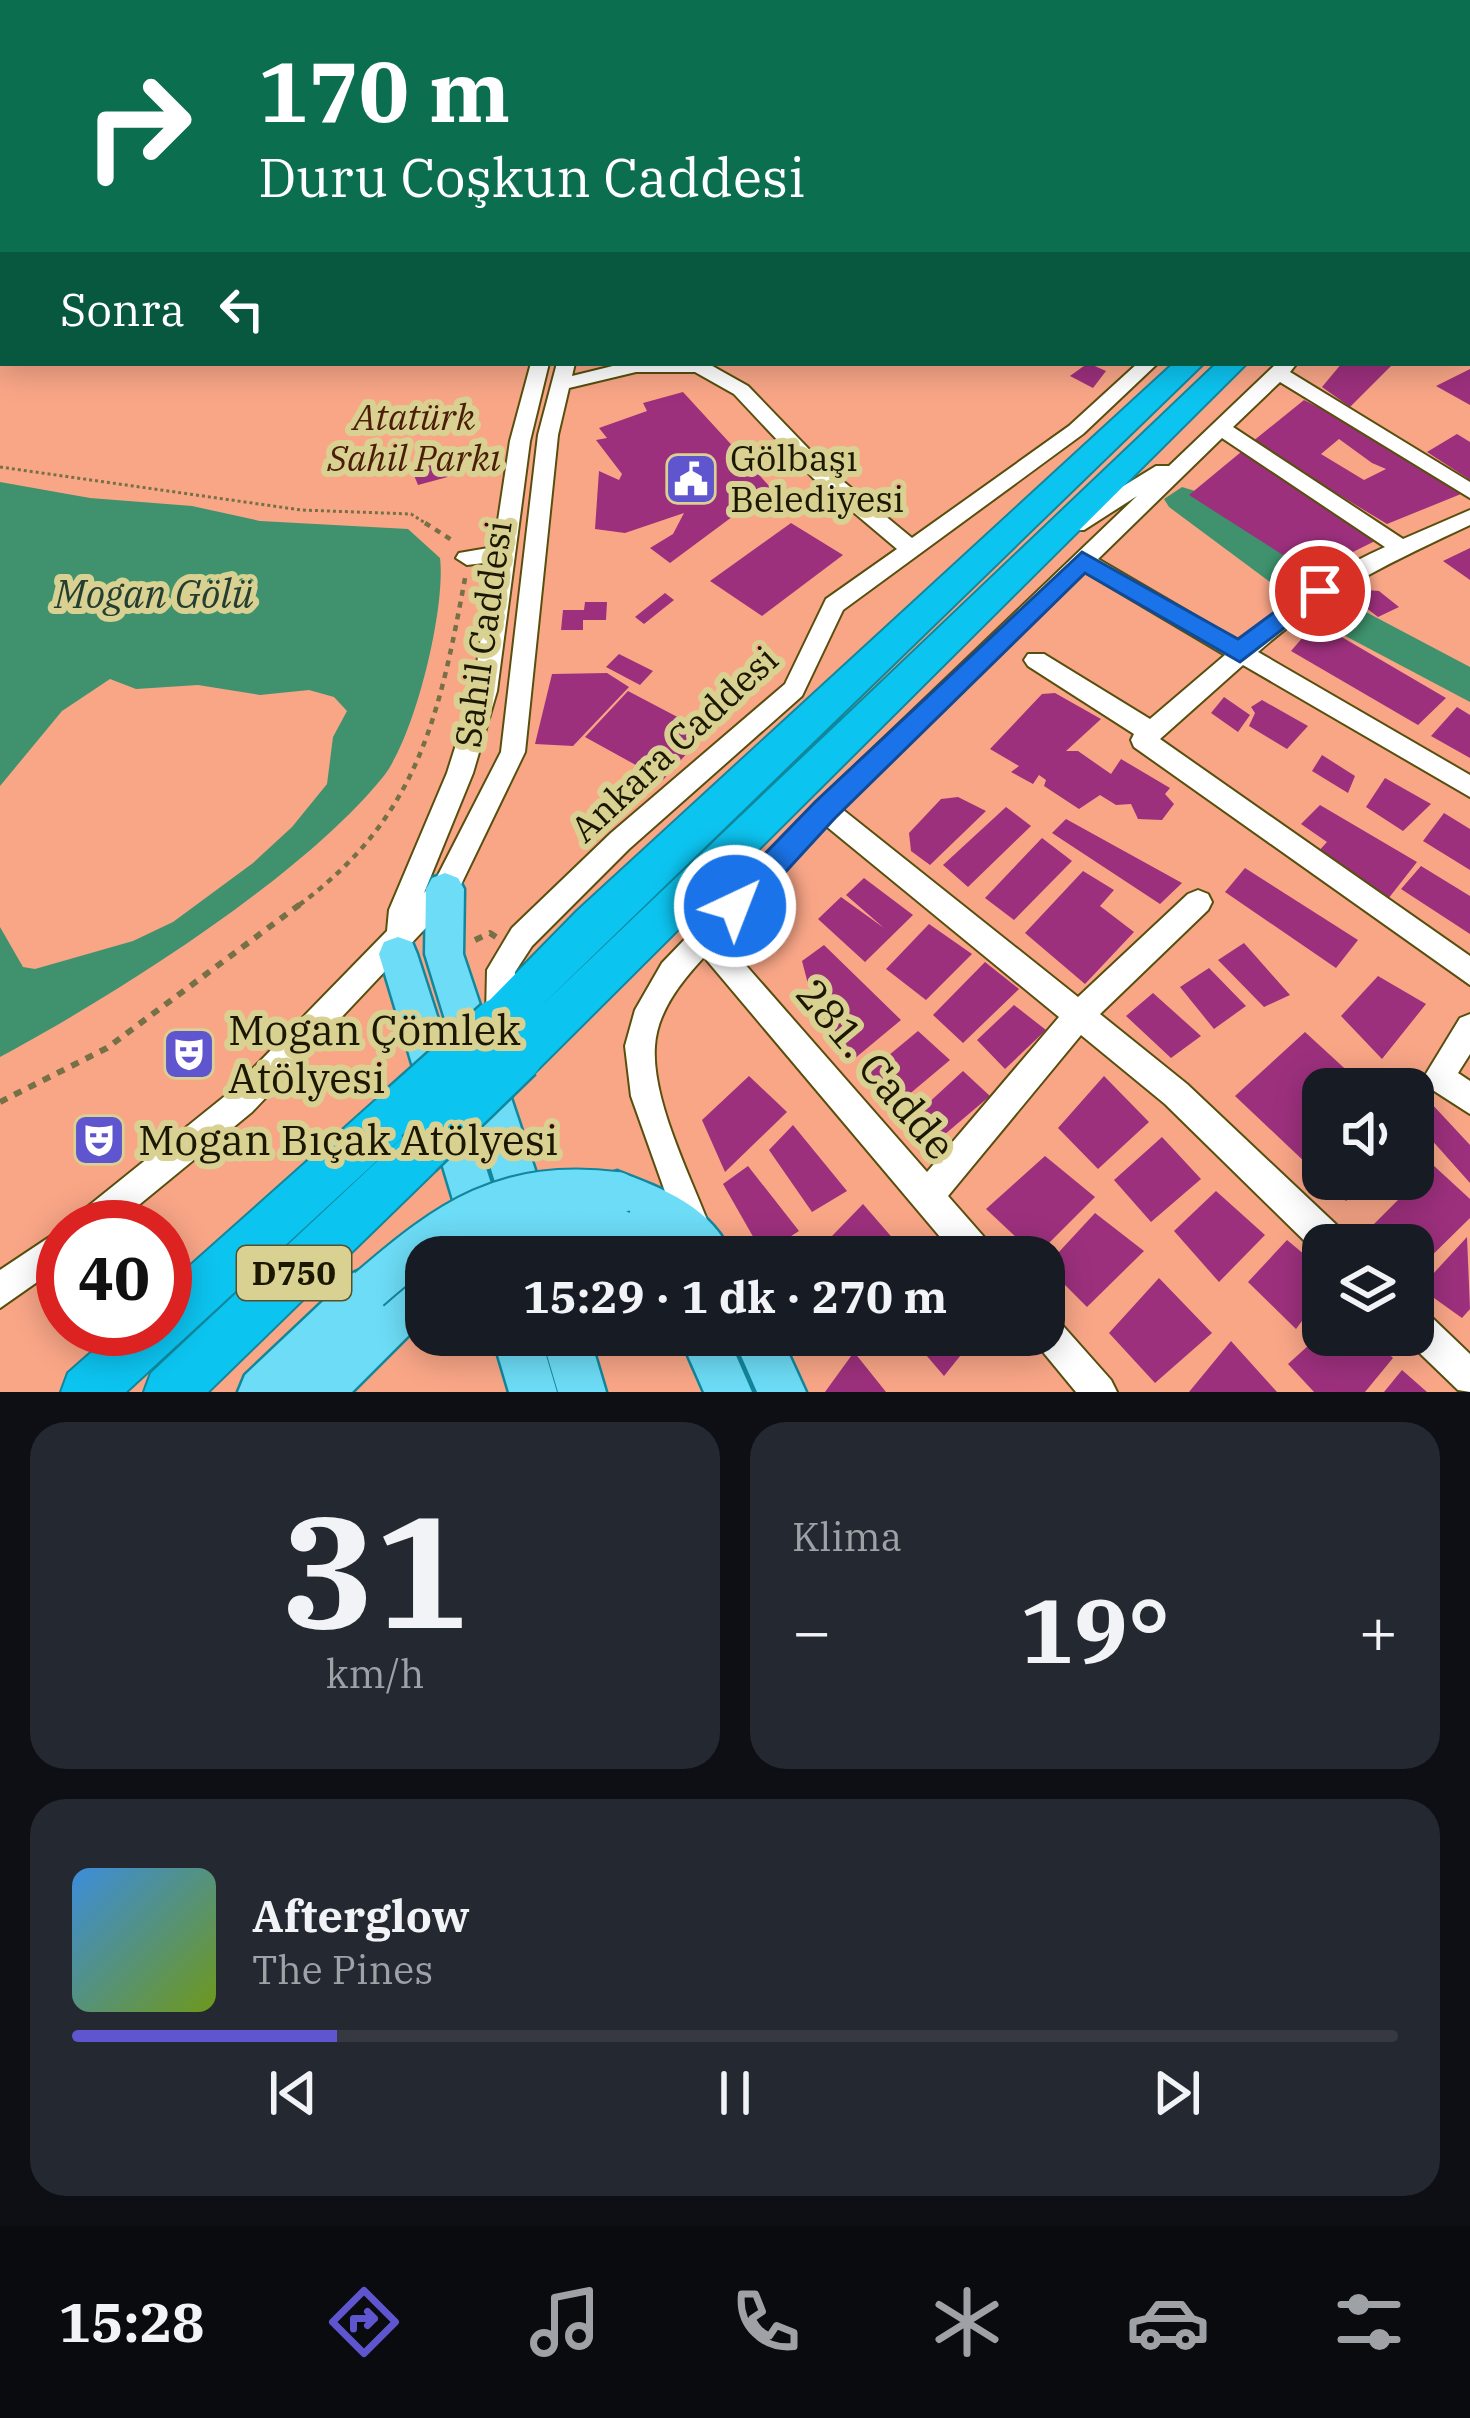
<!DOCTYPE html>
<html lang="tr">
<head>
<meta charset="utf-8">
<style>
	:root { --surface:#171b24; --page:#242831; --text:#f1f3f6; --muted:#9ea1a6; --line:#363941; --accent:#5f55ce }
	body { margin:0; font-family:"IBM Plex Serif",serif; background:var(--page); color:var(--text); height:100vh; display:flex; flex-direction:column; font-size:45px; white-space:nowrap }
	* { box-sizing:border-box; margin:0 }
	p { font-size:39px; color:var(--muted) }
	.icon { flex:none; width:66px; height:66px; fill:none; stroke:currentColor; stroke-width:2; stroke-linecap:round; stroke-linejoin:round }
	.map { position:relative; height:1392px; overflow:hidden }
	.sheet { display:flex; flex-direction:column; gap:30px; padding:30px; background:#0d0f14; flex:1 }
	.sheet>* { flex:none }
	.top-card { position:absolute; left:0px; top:0px; width:1470px; height:366px; box-shadow:0 6px 30px #0003; background:#0b6e4f; color:#fff; overflow:hidden }
	.buttons { position:absolute; left:1302px; top:1068px; display:grid; gap:24px }
	.buttons a { display:grid; place-items:center; width:132px; height:132px; border-radius:24px; background:var(--surface); box-shadow:0 6px 30px #0003; font-size:60px }
	.speed { position:absolute; left:36px; top:1200px; display:flex; gap:24px; font-size:60px; font-weight:700; text-align:center }
	.speed>* { display:grid; place-content:center; width:156px; height:156px; border-radius:50%; background:var(--surface); box-shadow:0 6px 30px #0003; line-height:1 }
	.speed .limit { border:18px solid #d22; background:#fff; color:#111 }
	.pin { position:absolute; display:grid; place-items:center; width:102px; height:102px; color:#fff; margin:-51px; border:6px solid #fff; border-radius:50%; box-shadow:0 3px 12px #0007 }
	.me { position:absolute; width:132px; margin:-66px; rotate:43deg; stroke-linejoin:round; filter:drop-shadow(0 0 9px #0008) }
	.turn { display:flex; align-items:center; gap:42px; height:252px; padding:0 60px; font-size:54px }
	.turn .icon { width:156px; height:156px; stroke-width:2.5 }
	.turn b { display:block; font-size:84px; line-height:102px }
	.then { display:flex; align-items:center; height:114px; padding:0 60px; background:#0003; gap:24px; font-size:45px }
	.big { font-size:90px; font-weight:700; line-height:1.1 }
	.sheet .tile { flex:1; display:flex; flex-direction:column; justify-content:center; gap:18px; min-width:0; padding:0 42px; border-radius:36px; background:var(--page) }
	.sheet .dial { align-items:center; gap:0 }
	.dial b { font-size:156px; line-height:1 }
	.song { display:flex; align-items:center; gap:36px }
	.cover { width:144px; height:144px; border-radius:18px; background:linear-gradient(135deg,hsl(210 70% 55%),hsl(80 70% 35%)) }
	.played { height:12px; border-radius:6px; background:linear-gradient(90deg,var(--accent) 20%,var(--line) 20%) }
	.keys { display:flex; justify-content:space-around; direction:ltr }
	.heat { display:flex; justify-content:space-between; align-items:center; font-size:66px; direction:ltr }
	.sheet .tiles { flex:1; display:grid; gap:30px; grid-template-columns:1fr 1fr }
	.tile:last-child { grid-column:span 2 }
	.trip { position:absolute; left:405px; top:1236px; width:660px; height:120px; border-radius:36px; background:var(--surface); box-shadow:0 6px 30px #0003; font-weight:700; line-height:120px; text-align:center }
	.tabs { display:flex; height:192px; justify-content:space-around; align-items:center; background:#090b0e; color:var(--muted) }
	.tabs .icon { width:84px; height:84px }
	.tabs .on { color:var(--accent) }
	.tabs b { font-size:54px; color:var(--text) }
	.map>svg:first-child { display:block }
	.green { fill:#f9a687; fill-rule:evenodd }
	.water { fill:#3f926d }
	.lines { fill:none; stroke-linecap:round; stroke-linejoin:round }
	.river { fill:#3f926d; fill-rule:evenodd }
	.building { fill:#9d307d; fill-rule:evenodd }
	.highway-tunnel { stroke:#b3ac75; stroke-width:22; stroke-dasharray:22 10; stroke-linecap:butt }
	.minor-casing { stroke:#574f0d; stroke-width:4 }
	.major-casing { stroke:#11879c; stroke-width:5 }
	.highway-casing { stroke:#11879c; stroke-width:4 }
	.path-far2 { stroke:#757046; stroke-width:3; stroke-dasharray:3 3; stroke-linecap:butt }
	.path-far1 { stroke:#757046; stroke-width:4.5; stroke-dasharray:6 6; stroke-linecap:butt }
	.path { stroke:#757046; stroke-width:6; stroke-dasharray:8 8; stroke-linecap:butt }
	.minor { fill:#fff; fill-rule:evenodd }
	.major { fill:#6ddcf6; fill-rule:evenodd }
	.highway { fill:#0cc4f0; fill-rule:evenodd }
	.major-bridge-casing { stroke:#11879c; stroke-width:46; stroke-linecap:butt }
	.highway-bridge-casing { stroke:#11879c; stroke-width:51; stroke-linecap:butt }
	.major-bridge { stroke:#6ddcf6; stroke-width:42 }
	.highway-bridge { stroke:#0cc4f0; stroke-width:46 }
	.route { fill:#1a73e8; stroke:#114b97; stroke-width:3 }
	.labels { text-anchor:middle; stroke-width:12; stroke-linejoin:round; paint-order:stroke }
	.shield { fill:#d9d192; stroke:#544f2c; stroke-width:3 }
	.shield-label { font-size:33px; font-weight:bold; fill:#1b1701 }
	.park-label { font-size:36px; font-style:italic; fill:#4c1d08; stroke:#d9d192 }
	.poi-label { font-size:36px; fill:#1b1701; stroke:#d9d192; text-anchor:start }
	.street-label { font-size:36px; fill:#1b1701; stroke:#d9d192 }
	.water-label { font-size:39px; font-style:italic; fill:#243e31; stroke:#d9d192 }
	.near-poi-label { font-size:42px; fill:#1b1701; stroke:#d9d192; text-anchor:start }
	.near-street-label { font-size:42px; fill:#1b1701; stroke:#d9d192 }
</style>
</head>
<body>
<div class="map">
<svg width="1470" height="1392" viewBox="0 0 1470 1392">
	<rect width="100%" height="100%" fill="#d9d192"/>
	<path class="green" d="M0,0h1470v1392h-1470zM3,3h1464v360h-1464zM1323,1089h90v90h-90zM63,1227h102v102h-102zM1323,1245h90v90h-90zM426,1257h618v78h-618z"/>
	<path class="water" d="M0,482l90,16 102,8 68,15 148,8 32,29c6,50 -25,179 -57,219 -82,101 -266,217 -383,280v-130l23,40 12,2 98,-28 40,-19 80,-59 39,-36 35,-43 6,-47 14,-26 -13,-14 -25,-7 -49,5 -62,-10 -62,4 -26,-10 -48,32 -62,75z"/>
	<g class="lines">
		<polygon class="river" points="1182,487 1195,491 1364,611 1470,667 1470,702 1336,631 1169,507 1164,499"/>
	</g>
	<g class="building">
		<polygon points="1088,363 1106,371 1093,388 1070,376"/>
		<polygon points="1342,363 1394,363 1350,407 1322,387"/>
		<polygon points="1470,369 1470,405 1436,386"/>
		<polygon points="683,392 771,488 670,563 650,548 673,534 684,513 625,533 595,529 599,471 619,480 622,474 596,440 607,438 599,428 647,411 643,403"/>
		<path d="M1304,400l26,13 131,81 -74,30 -135,-82zM1339,439l33,24 14,6 -22,11 -43,-26z"/>
		<polygon points="1457,434 1470,442 1470,480 1427,452"/>
		<polygon points="1241,452 1381,538 1311,573 1189,495"/>
		<polygon points="447,459 455,475 418,485 411,468"/>
		<polygon points="791,523 843,555 762,616 710,581"/>
		<polygon points="1470,548 1470,580 1443,561"/>
		<polygon points="1367,590 1379,591 1399,607 1378,617 1352,597"/>
		<polygon points="665,593 674,600 644,624 635,617"/>
		<polygon points="585,602 607,602 606,620 583,620 583,630 561,630 563,610 584,610"/>
		<polygon points="1316,622 1446,698 1418,725 1291,651"/>
		<polygon points="619,654 653,671 640,685 606,667"/>
		<polygon points="607,673 629,687 573,746 535,744 552,674"/>
		<polygon points="628,691 706,732 663,780 585,737"/>
		<polygon points="1055,693 1101,719 1066,751 1078,751 1111,774 1121,759 1170,788 1165,794 1174,804 1162,820 1138,819 1131,804 1116,805 1100,795 1079,809 1044,786 1046,780 1039,775 1033,784 1011,772 1019,766 990,749 1042,694"/>
		<polygon points="1224,697 1250,715 1238,732 1211,713"/>
		<polygon points="1262,700 1308,726 1287,749 1249,726 1255,713 1251,707"/>
		<polygon points="1457,707 1470,715 1470,758 1431,736"/>
		<polygon points="1322,755 1355,776 1348,793 1312,771"/>
		<polygon points="1385,778 1431,804 1403,831 1366,807"/>
		<polygon points="958,797 986,811 930,865 911,851 909,833 941,799"/>
		<polygon points="1320,805 1417,862 1388,899 1316,854 1327,842 1301,824"/>
		<polygon points="1006,807 1031,826 968,887 943,865"/>
		<polygon points="1444,813 1470,829 1470,870 1423,841"/>
		<polygon points="1066,819 1182,883 1160,904 1052,833"/>
		<polygon points="1042,838 1072,861 1014,920 985,898"/>
		<polygon points="1421,866 1470,896 1470,934 1401,889"/>
		<polygon points="1245,868 1358,940 1336,968 1225,892"/>
		<polygon points="1083,871 1114,890 1100,906 1134,932 1085,984 1025,933"/>
		<polygon points="864,878 913,915 865,962 818,919 841,897 884,928 846,895"/>
		<polygon points="929,924 972,954 926,1000 886,969"/>
		<polygon points="1244,943 1290,995 1264,1007 1218,960"/>
		<polygon points="824,945 901,1020 854,1059 829,1035 808,984 802,961"/>
		<polygon points="985,962 1019,989 963,1043 933,1015"/>
		<polygon points="1209,968 1246,1006 1214,1029 1180,987"/>
		<polygon points="1378,976 1426,1004 1382,1059 1341,1016"/>
		<polygon points="1153,993 1201,1036 1171,1058 1126,1016"/>
		<polygon points="1014,1005 1046,1030 1005,1069 977,1040"/>
		<polygon points="918,1031 950,1060 894,1107 865,1075"/>
		<polygon points="1305,1032 1367,1089 1323,1089 1323,1179 1369,1179 1346,1201 1235,1096"/>
		<polygon points="963,1071 990,1096 931,1146 911,1119"/>
		<polygon points="1403,1073 1470,1145 1470,1183 1413,1119 1413,1089 1386,1089 1381,1083"/>
		<polygon points="749,1076 787,1112 725,1172 702,1120"/>
		<polygon points="1104,1076 1149,1122 1098,1169 1058,1128"/>
		<polygon points="793,1125 847,1191 812,1212 769,1150"/>
		<polygon points="1162,1137 1201,1179 1151,1222 1114,1180"/>
		<polygon points="1045,1156 1095,1197 1036,1256 986,1209"/>
		<polygon points="1433,1165 1470,1199 1470,1218 1413,1274 1413,1245 1374,1245 1363,1235"/>
		<polygon points="748,1166 799,1231 763,1254 723,1184"/>
		<polygon points="1216,1191 1265,1235 1219,1282 1174,1231"/>
		<polygon points="863,1204 909,1257 847,1257 832,1236"/>
		<polygon points="1095,1213 1144,1251 1087,1307 1046,1266"/>
		<polygon points="1467,1237 1470,1309 1462,1318 1420,1288"/>
		<polygon points="1287,1240 1323,1270 1323,1293 1296,1329 1248,1282"/>
		<polygon points="1159,1278 1212,1333 1155,1383 1109,1333"/>
		<polygon points="805,1335 846,1335 814,1353"/>
		<polygon points="909,1335 977,1335 944,1376"/>
		<polygon points="1320,1335 1369,1335 1393,1358 1365,1392 1314,1392 1288,1364"/>
		<polygon points="1231,1341 1277,1392 1189,1392"/>
		<polygon points="854,1352 886,1392 825,1392"/>
		<polygon points="1402,1370 1427,1392 1384,1392"/>
	</g>
	<g class="lines">
		<polyline class="highway-tunnel" points="1467,8 1469,0"/>
		<g class="minor-casing">
			<g id="minor">
				<polygon points="635,0 671,0 674,3 638,3"/>
				<polygon points="1052,0 1070,0 1072,3 1054,3"/>
				<polygon points="1387,0 1418,0 1415,3"/>
				<polygon points="1467,140 1470,141 1470,151 1467,150"/>
				<polygon points="1467,202 1470,203 1470,214 1467,213"/>
				<polygon points="1467,336 1470,336 1470,349 1467,348"/>
				<polygon points="531,363 549,363 530,441 497,691 473,773 424,893 435,881 501,752 538,435 557,363 575,363 572,376 625,363 707,363 748,386 827,468 912,538 1069,426 1138,363 1158,363 1083,434 843,610 802,696 629,849 532,946 515,972 516,1016 511,1025 501,1029 491,1025 486,1016 487,970 512,928 611,833 785,684 826,599 897,549 813,478 734,394 695,372 636,372 569,388 558,435 525,752 455,897 252,1112 112,1227 71,1227 76,1216 230,1092 387,931 389,910 447,773 473,691 492,562 467,565 456,558 459,553 494,547 510,441"/>
				<path d="M1277,363h20l-7,9 180,110v16l-190,-116 -47,45 170,112 67,-29v15c-79,37 -146,68 -212,127l212,123v22l-227,-132 -83,74 310,217v29l-336,-238 -3,-7 3,-6 -106,-68 -4,-6 4,-6h16l106,65 75,-64 -140,-83 -243,237 236,188 110,-103 10,-4 10,4 4,8 -4,8 -108,104 87,70 158,149 4,12h-26l-2,12 -156,-153 -84,-69 -133,161 43,49 4,12h-38l-253,-300c-22,24 -47,54 -49,89 -4,55 38,135 57,187l-4,12 -12,4 -12,-4 -53,-149 -6,-50 10,-36 27,-47 154,-160 321,-307 -53,34h-16l-3,-5 3,-5 88,-54h13zM1222,438l163,109c-54,24 -100,56 -145,95l-142,-83zM826,826l233,191 -132,155 -205,-234z"/>
				<polygon points="1470,1014 1470,1054 1458,1073 1470,1081 1470,1114 1428,1087 1424,1077 1460,1018"/>
				<polygon points="63,1228 63,1264 0,1308 0,1270"/>
				<polygon points="1413,1306 1425,1311 1470,1354 1470,1392 1458,1390 1401,1335 1413,1335"/>
				<polygon points="1044,1313 1056,1318 1111,1380 1117,1392 1076,1392 1029,1335 1044,1335"/>
			</g>
		</g>
		<g class="major-casing">
			<g id="major">
				<polygon points="445,873 458,878 464,889 463,954 564,1257 518,1257 425,954 426,889 432,878"/>
				<polygon points="398,937 412,942 417,954 507,1233 501,1249 485,1255 469,1249 463,1233 379,954 384,942"/>
				<path d="M617,1171c47,18 95,36 116,86h-112l-13,-8 -6,-16 13,-19 -14,-5 -6,-16 6,-16z"/>
				<polygon points="426,1262 426,1318 352,1392 238,1392 245,1375 353,1273 369,1266 385,1273 391,1287"/>
				<polygon points="492,1335 540,1335 557,1392 509,1392"/>
				<polygon points="541,1335 589,1335 606,1392 558,1392"/>
				<polygon points="679,1335 727,1335 752,1392 704,1392"/>
				<polygon points="732,1335 780,1335 806,1392 757,1392"/>
			</g>
		</g>
		<g class="highway-casing">
			<g id="highway">
				<polygon points="1174,363 1204,363 540,1007 1217,363 1247,363 535,1072 519,1078 503,1072 497,1057 507,1038 497,1042 482,1036 475,1022 482,1008 577,911"/>
				<polygon points="402,1085 418,1091 425,1107 418,1123 126,1392 61,1392 68,1373 118,1329 165,1329 165,1288 386,1091"/>
				<polygon points="419,1131 436,1138 443,1154 436,1170 208,1392 144,1392 151,1373 402,1138"/>
			</g>
		</g>
		<g class="path-far2">
			<polyline points="307,3 311,0"/>
			<polyline points="314,3 318,0"/>
			<polyline points="0,467 301,510 411,514 430,526"/>
		</g>
		<g class="path-far1">
			<polyline points="425,523 455,542"/>
			<path d="M299,905c121,-89 141,-192 167,-332"/>
		</g>
		<g class="path">
			<polyline points="475,940 490,933 496,937"/>
			<polyline points="0,1102 107,1048 303,902"/>
		</g>
		<use href="#minor" class="minor"/>
		<use href="#major" class="major"/>
		<use href="#highway" class="highway"/>
		<g class="major-bridge-casing">
			<g id="major-bridge">
				<path d="M464,1257c52,-32 101,-41 160,-24"/>
				<path d="M369,1289c81,-70 136,-109 248,-96"/>
			</g>
		</g>
		<g class="highway-bridge-casing">
			<g id="highway-bridge">
				<polyline points="402,1107 497,1022"/>
				<polyline points="419,1154 519,1057"/>
			</g>
		</g>
		<use href="#major-bridge" class="major-bridge"/>
		<use href="#highway-bridge" class="highway-bridge"/>
	</g>
	<polygon class="route" points="1082,552 1238,639 1311,585 1320,582 1332,591 1240,662 1085,573 835,818 746,915 724,915 719,906 724,896 815,802"/>
	<defs>
		<g id="civic-square" transform="scale(2.7)"><rect x="-9" y="-9" width="18" height="18" rx="4" fill="#5f55ce" stroke="#d9d192"/><path d="M-.6-6.5H3V-4.5H.6V-3L4-1V1h2V6H-6V1h2V-1L-.6-3ZM-1.2 2.5V6h2.4V2.5Z" fill="#fff"/></g>
		<g id="theatre-square" transform="scale(2.7)"><rect x="-9" y="-9" width="18" height="18" rx="4" fill="#5f55ce" stroke="#d9d192"/><path d="M-5-5.5Q0-4 5-5.5V0Q5 5 0 6Q-5 5-5 0ZM-3.3-2.5H-1v1.5H-3.3ZM1-2.5H3.3v1.5H1ZM-2.8 1Q0 5.5 2.8 1Z" fill="#fff"/></g>
	</defs>
	<g fill-rule="evenodd">
		<use href="#civic-square" x="691" y="479"/>
		<use href="#theatre-square" x="189" y="1054"/>
		<use href="#theatre-square" x="99" y="1140"/>
	</g>
	<g class="labels">
		<rect class="shield" x="237" y="1246" width="114" height="54" rx="9"/>
		<g class="shield-label">
			<text x="294" y="1285">D750</text>
		</g>
		<g class="park-label">
			<text x="414" y="430">Atatürk<tspan x="414" dy="41">Sahil Parkı</tspan></text>
		</g>
		<g class="poi-label">
			<text x="730" y="471">Gölbaşı<tspan x="730" dy="41">Belediyesi</tspan></text>
		</g>
		<g class="street-label">
			<text transform="translate(483 634) rotate(-82)" y="13">Sahil Caddesi</text>
			<text transform="translate(674 744) rotate(-43)" y="13">Ankara Caddesi</text>
		</g>
		<g class="water-label">
			<text x="154" y="608">Mogan Gölü</text>
		</g>
		<g class="near-poi-label">
			<text x="228" y="1045">Mogan Çömlek<tspan x="228" dy="48">Atölyesi</tspan></text>
			<text x="138" y="1155">Mogan Bıçak Atölyesi</text>
		</g>
		<g class="near-street-label">
			<text transform="translate(876 1069) rotate(50)" y="15">281. Cadde</text>
		</g>
	</g>
</svg>
<div class="buttons">
<a><svg class="icon" aria-label="sound" viewBox="0 0 24 24"><path d="M4 9h4l5-4v14l-5-4H4zM17 9q2 3 0 6"/></svg></a>
<a><svg class="icon" aria-label="layers" viewBox="0 0 24 24"><path d="M12 4l9 5-9 5-9-5zM3 14l9 5 9-5"/></svg></a>
</div>
<div class="speed"><div class="limit">40</div></div>
<div class="pin" style="left:1320px;top:591px;background:#d93025"><svg class="icon" aria-label="arrive" viewBox="0 0 24 24"><path d="M6 21V4h12l-3 4 3 4H6"/></svg></div>
<svg class="me" style="left:735px;top:906px" viewBox="-20 -20 40 40"><circle r="17" fill="#1a73e8" stroke="#fff" stroke-width="3"/><path d="M0-11L8 9 0 5-8 9z" fill="#fff"/></svg>
<div class="trip">15:29 · 1 dk · 270 m</div>
<div class="top-card">
<div class="turn"><svg class="icon" aria-label="right" viewBox="0 0 24 24"><path d="M7 20v-9h11M14 6l5 5-5 5"/></svg><div><b>170 m</b>Duru Coşkun Caddesi</div></div>
<div class="then">Sonra<svg class="icon" aria-label="left" viewBox="0 0 24 24"><path d="M17 20v-9H6M10 6l-5 5 5 5"/></svg></div>
</div>
</div>
<section class="sheet">
<div class="tiles">
<div class="tile dial"><b>31</b><p>km/h</p></div>
<div class="tile"><p>Klima</p>
<div class="heat"><a>−</a><b class="big">19°</b><a>+</a></div>
</div>
<div class="tile">
<div class="song"><i class="cover"></i><div><b>Afterglow</b><p>The Pines</p></div></div>
<div class="played"></div>
<div class="keys"><svg class="icon" aria-label="previous" viewBox="0 0 24 24"><path d="M18 5L8 12l10 7zM5 5v14"/></svg><svg class="icon" aria-label="pause" viewBox="0 0 24 24"><path d="M8 5v14M16 5v14"/></svg><svg class="icon" aria-label="next" viewBox="0 0 24 24"><path d="M6 5l10 7-10 7zM19 5v14"/></svg></div>
</div>
</div>
</section>
<nav class="tabs">
<b>15:28</b>
<svg class="icon on" aria-label="directions" viewBox="0 0 24 24"><path d="M12 3l9 9-9 9-9-9zM9 14v-3h6M13 9l2 2-2 2"/></svg>
<svg class="icon" aria-label="music" viewBox="0 0 24 24"><path d="M9 18V5l10-2v13"/><circle cx="6" cy="18" r="3"/><circle cx="16" cy="16" r="3"/></svg>
<svg class="icon" aria-label="phone" viewBox="0 0 24 24"><path d="M5 4h4l2 5-3 2q2 4 5 5l2-3 5 2v4C11 20 4 13 5 4z"/></svg>
<svg class="icon" aria-label="climate" viewBox="0 0 24 24"><path d="M12 3v18M4 7l16 10M4 17L20 7"/></svg>
<svg class="icon" aria-label="car" viewBox="0 0 24 24"><path d="M5 17H2v-5l4-1 3-4h7l3 4 3 1v5h-3M9 17h6M6 11h13"/><circle cx="7" cy="17" r="2"/><circle cx="17" cy="17" r="2"/></svg>
<svg class="icon" aria-label="filters" viewBox="0 0 24 24"><path d="M4 7h16M4 17h16"/><circle cx="9" cy="7" r="2"/><circle cx="15" cy="17" r="2"/></svg>
</nav>
</body>
</html>
